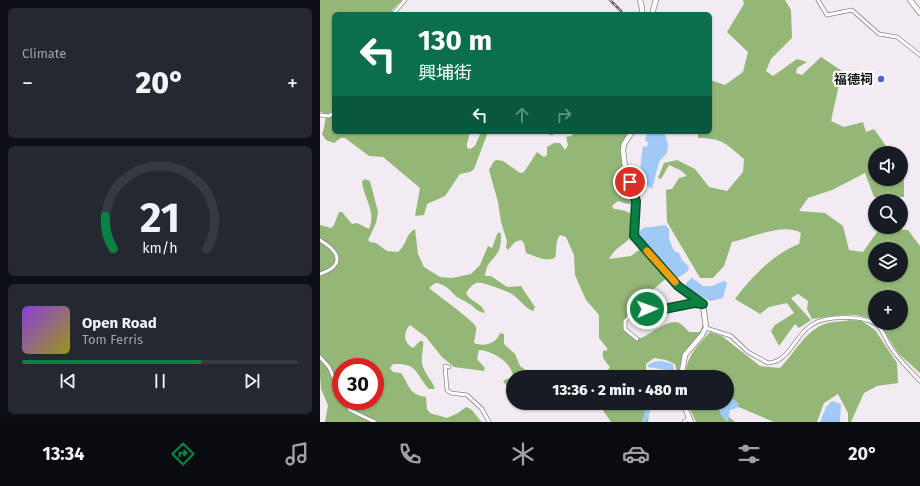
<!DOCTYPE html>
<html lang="en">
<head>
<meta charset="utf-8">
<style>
	:root { --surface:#171b24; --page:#242831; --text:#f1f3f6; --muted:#9ea1a6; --line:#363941; --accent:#0b8043 }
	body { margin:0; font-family:"Fira Sans","Noto Sans TC",sans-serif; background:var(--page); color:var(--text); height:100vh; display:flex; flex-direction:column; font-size:15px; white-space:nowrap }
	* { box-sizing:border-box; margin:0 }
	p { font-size:13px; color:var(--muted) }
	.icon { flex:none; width:22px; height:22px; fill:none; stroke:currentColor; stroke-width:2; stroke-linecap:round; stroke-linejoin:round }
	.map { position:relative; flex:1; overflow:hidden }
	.drawer { display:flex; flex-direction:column; gap:8px; padding:8px; background:#0d0f14; width:320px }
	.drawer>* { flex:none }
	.guide { position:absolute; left:12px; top:12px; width:380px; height:122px; border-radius:6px; box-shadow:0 1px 3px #0004; background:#0b6e4f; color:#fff; overflow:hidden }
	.tools { position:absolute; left:548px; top:146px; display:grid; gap:8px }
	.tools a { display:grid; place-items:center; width:40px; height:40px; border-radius:50%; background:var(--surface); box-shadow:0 1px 3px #0004; font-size:20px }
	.speed { position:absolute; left:12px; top:358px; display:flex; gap:8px; font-size:20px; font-weight:700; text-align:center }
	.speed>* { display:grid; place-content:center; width:52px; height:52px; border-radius:50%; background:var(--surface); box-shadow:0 1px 3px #0004; line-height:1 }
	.speed .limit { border:6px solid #d22; background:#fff; color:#111 }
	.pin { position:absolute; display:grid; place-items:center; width:34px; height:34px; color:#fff; margin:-17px; border:2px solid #fff; border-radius:50%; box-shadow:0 1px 4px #0007 }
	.me { position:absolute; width:44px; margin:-22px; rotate:88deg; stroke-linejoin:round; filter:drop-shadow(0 0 3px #0008) }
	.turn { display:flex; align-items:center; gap:14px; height:84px; padding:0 20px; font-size:18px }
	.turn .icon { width:52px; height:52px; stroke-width:2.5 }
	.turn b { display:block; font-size:28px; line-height:34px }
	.lanes { display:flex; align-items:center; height:38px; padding:0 20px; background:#0003; justify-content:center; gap:20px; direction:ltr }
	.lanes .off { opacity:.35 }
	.big { font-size:30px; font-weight:800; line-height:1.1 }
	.drawer .tile { flex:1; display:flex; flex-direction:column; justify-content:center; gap:6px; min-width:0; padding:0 14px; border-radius:6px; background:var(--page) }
	.drawer .dial { align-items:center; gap:0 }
	.dial svg { height:104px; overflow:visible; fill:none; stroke:var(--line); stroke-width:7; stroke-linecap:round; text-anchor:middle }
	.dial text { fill:var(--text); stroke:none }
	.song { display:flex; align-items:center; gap:12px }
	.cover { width:48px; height:48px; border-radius:6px; background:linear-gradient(135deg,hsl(270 70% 55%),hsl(60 70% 35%)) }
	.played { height:4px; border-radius:2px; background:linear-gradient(90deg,var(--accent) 65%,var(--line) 65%) }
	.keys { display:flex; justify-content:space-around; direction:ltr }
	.heat { display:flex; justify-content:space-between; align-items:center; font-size:22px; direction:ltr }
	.trip { position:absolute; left:186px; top:370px; width:228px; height:40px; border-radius:20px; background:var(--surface); box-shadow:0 1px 3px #0004; font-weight:800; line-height:40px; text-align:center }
	.tab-bar { display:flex; height:64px; justify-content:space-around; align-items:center; background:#090b0e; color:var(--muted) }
	.tab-bar .icon { width:28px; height:28px }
	.tab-bar .selected { color:var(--accent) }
	.tab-bar b { font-size:18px; color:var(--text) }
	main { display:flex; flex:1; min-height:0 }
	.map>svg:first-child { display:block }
	.forest { fill:#94b777; fill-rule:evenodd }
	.water { fill:#a0c9f6 }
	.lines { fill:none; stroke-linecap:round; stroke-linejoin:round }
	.river { stroke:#a0c9f6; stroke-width:5 }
	.street-casing { stroke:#8b858c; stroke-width:4.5 }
	.secondary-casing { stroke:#8b858c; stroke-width:6 }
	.street { stroke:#fff; stroke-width:3 }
	.secondary { stroke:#fff; stroke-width:4.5 }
	.rail-casing { stroke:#5d5a5d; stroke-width:2.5 }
	.rail { stroke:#fff; stroke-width:1; stroke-dasharray:3; stroke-linecap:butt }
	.route-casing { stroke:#07532c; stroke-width:10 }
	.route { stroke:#0b8043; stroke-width:7 }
	.slow { stroke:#f59e0b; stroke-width:7 }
	.poi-dot { fill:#515dd3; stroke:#fff; stroke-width:1.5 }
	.labels { text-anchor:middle; stroke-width:4; stroke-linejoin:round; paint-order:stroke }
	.poi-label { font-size:13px; font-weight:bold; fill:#131113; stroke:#fff; text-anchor:end }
</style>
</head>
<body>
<main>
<section class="drawer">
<div class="tile"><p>Climate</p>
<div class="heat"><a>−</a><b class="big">20°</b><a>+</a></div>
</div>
<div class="tile dial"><svg viewBox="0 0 100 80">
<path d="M14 69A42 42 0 1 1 86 69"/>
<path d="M14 69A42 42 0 0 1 8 44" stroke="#0b8043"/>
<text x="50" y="56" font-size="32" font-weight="700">21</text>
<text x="50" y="72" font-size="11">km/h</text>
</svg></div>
<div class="tile">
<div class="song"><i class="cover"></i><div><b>Open Road</b><p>Tom Ferris</p></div></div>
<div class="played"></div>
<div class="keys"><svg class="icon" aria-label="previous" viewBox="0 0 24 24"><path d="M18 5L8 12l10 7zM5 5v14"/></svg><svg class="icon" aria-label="pause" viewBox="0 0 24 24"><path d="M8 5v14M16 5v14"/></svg><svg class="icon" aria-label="next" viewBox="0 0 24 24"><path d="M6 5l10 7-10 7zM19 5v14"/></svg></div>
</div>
</section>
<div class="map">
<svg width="600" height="422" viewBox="0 0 600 422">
	<rect width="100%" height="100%" fill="#f2ebf2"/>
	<g class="forest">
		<polygon points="0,0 82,0 72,10 72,14 14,14 14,109 8,114 0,112"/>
		<path d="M423,0h42l6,10 1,28 -21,21 -5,12 7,5 24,-17 10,3 -10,6 -1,5 6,2 19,-18 21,14 -11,50 13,6 19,-5 3,10 8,-3 17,24h-16v26h26v-12l3,5v25h-30l-9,-24 -33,17 -24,8 -9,13 26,2 18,13 6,24 14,2 17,-24 28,2 12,16v127l-21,-19 -21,-31h23v-26h-26v24c-20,-11 -41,-5 -63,-2l-5,-10 1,-8 -10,-7 -7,4 20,22 -12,8 -4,-4 -16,22 -8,-15 4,-6 19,-12 -7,-10 -18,4 -9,7 -25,-15c14,-20 41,-47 64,-55l2,-11c-16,-11 -51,5 -69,9l-8,24 -11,12h-13l-33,-56 -1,-32 6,-1 7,-11 8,-2 -7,-6 -11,-5 -8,14 -3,-1 6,-15 13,-3 18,9 14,18 18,4 16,-19 1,-13c-18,-15 -21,-21 -46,-21v-6h12v-52l15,5 18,-13 5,-20 -21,-20 17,-28zM555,249h26v26h-26z"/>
		<path d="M14,113v19h136l-3,12v4l3,1 5,-3 6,-14h7l-14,37 -4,3 -10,2 -15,22 -18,8 -3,11 -9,1 5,-28 -37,-31 -14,-1 -24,-18h-4l-7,5 -8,-3 -4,-6c3,-6 2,-11 4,-17z"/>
		<path d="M255,132h55l-9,12 1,21 2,14 10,19v5l-6,1 -10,-3 -6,5 2,3c21,2 19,6 19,26 -9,11 -16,10 -24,24l22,-3 8,-6h5l24,27c-17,15 -38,28 -44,52l7,7 10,2c9,-3 28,-20 38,-15 4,2 7,6 10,9h11l3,-8 -3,-16 3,-4 3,3 3,20 -3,6 -8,6 -12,16 -6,18h-3l-2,-9 -9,-4 -12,-2 -8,6v13h-46l6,-4 4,-6c-4,-5 -10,-10 -6,-17l3,1v-3l-8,-10v-23l-13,-15 -11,-25 -1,-20 -8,-18 -6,-2c-5,6 -3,16 -5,23 -11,4 -19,-2 -29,-5l-2,-10 -3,-3 -6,2 -7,8 -2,-3 1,-6 -6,-19 -3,-20 -9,-32 5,-9 3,-1 6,1 17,12 4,-1 13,-20 7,5 3,-2v-8l7,-4h6l5,7 3,-5 -2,-8 5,-1z"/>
		<path d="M45,179l5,2 8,31 -2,11 -8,17 2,2 6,1 11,8 11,1c8,-6 8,-19 17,-23l3,25 6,13 16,10 12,1 19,-4 9,-9 8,-19 4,2 5,-14 2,-2 2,2c0,5 0,11 -2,16 -5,11 -12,10 -14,26h6l16,11 14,-1 14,21 -2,4c-10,-4 -15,-15 -25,-19 -6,-2 -26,-11 -31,-9 -5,1 -8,6 -11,10 4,9 16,9 19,20 -8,-1 -10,-6 -17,-10 -3,-2 -8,-4 -11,-6 -8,-7 -11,-13 -22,-14l-6,5c8,7 44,32 47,39 1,4 -2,11 -2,16 10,4 22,1 26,-10l4,1v10l11,10 5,12 11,8v3h-18v13l-4,-1 -6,-8 10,-5c-2,-14 -20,-25 -34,-26l-2,9 8,9 -1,3 -30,-4 -12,-10 -16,-20 -16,-12c-7,8 -7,17 3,23l7,-7h3c1,8 -2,14 -1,22 2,11 11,18 13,26h-6c-15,-17 -11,-26 -36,-25l-3,4 3,4 8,1c9,13 7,21 25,24l1,12 3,4 17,5 11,-5 8,-6c8,2 10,10 16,15h-157l3,-17 -7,-16 -1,-13v-151l11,3 3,-3 5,-13h3l10,12 5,-1 12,6c8,-18 -6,-31 -7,-48zM21,367h34v34h-34z"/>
		<path d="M530,320l12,1 13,9 22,33 1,20 -21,3 -13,7 -13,29h-3v-9l-10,-19 -14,9 -7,19h-43l-45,-19 -7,8 13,11h-39l-9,-19h40v-26h-42c1,-20 12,-31 25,-45l12,4 38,30 20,2c14,-14 23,-34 42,-43 8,-4 20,-3 28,-5z"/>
		<polygon points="282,403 330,403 328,422 291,422 282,409"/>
	</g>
	<g class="water">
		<path d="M327,132h20l-2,2 3,10 -1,9 -8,9 -7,27c-16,-9 -11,-27 -9,-43l4,1 1,-5 -3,-1z"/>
		<polygon points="345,225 349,229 349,239 354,251 359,253 362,260 369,267 368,271 356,279 319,238 319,232 323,228"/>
		<polygon points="372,278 383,286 392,286 404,281 407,283 403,298 390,301 366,288 366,283"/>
		<polygon points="341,361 353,364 354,371 328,367 328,365 333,362"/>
		<path d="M407,397l7,2 5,5 -2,4 -7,2 -2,12c-7,-3 -10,-13 -9,-19h8z"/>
		<polygon points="512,401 521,404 520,422 500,422 506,407"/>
	</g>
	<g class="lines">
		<polyline class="river" points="324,422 330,403"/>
		<g class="street-casing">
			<g id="street">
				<polyline points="498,0 507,15 532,10 559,34 577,37 600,55"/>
				<polyline points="73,14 85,0"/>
				<polyline points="0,115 9,116 14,113"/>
				<polyline points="231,133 233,132"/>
				<path d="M0,240c19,11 26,25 0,34"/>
				<path d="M386,328l25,8 17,16 20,11c21,-1 27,-27 42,-37 14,-11 56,-12 69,1 5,6 7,13 11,19 8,13 20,24 30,35"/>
				<path d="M317,339l-12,-10v-8l6,-6 20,-8c15,6 34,-5 52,-3"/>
				<polyline points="0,357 9,367 21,395"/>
				<polyline points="129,367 125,366 127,390 131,393 147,395 162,409 169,422"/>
				<polyline points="24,401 30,410 55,422"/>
				<polyline points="364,422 369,418"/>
			</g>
		</g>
		<g class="secondary-casing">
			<g id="secondary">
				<polyline points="320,0 322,8 322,14"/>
				<polyline points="590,0 600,13"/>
				<polyline points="332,14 336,0"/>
				<polyline points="312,132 304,144 303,150 305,167 316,201 313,236 358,285 383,304 386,328 382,335 365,355 361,377"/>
				<polyline points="363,403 371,422"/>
			</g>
		</g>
		<use href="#street" class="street"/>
		<use href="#secondary" class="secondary"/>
		<g class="rail-casing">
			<polyline id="rail" points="290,0 301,11"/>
		</g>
		<use href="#rail" class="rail"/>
	</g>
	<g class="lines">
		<g class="route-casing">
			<polyline id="route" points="310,182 316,201 314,236 358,286 383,304 374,303 339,310 331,307 327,309"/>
		</g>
		<use href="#route" class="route"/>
		<polyline class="slow" points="327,251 355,282"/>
	</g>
	<circle class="poi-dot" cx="561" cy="79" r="4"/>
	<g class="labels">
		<g class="poi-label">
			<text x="553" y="84">福德祠</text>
		</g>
	</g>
</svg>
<div class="tools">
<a><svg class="icon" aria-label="sound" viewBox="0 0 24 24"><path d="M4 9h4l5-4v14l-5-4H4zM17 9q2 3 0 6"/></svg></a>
<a><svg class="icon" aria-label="search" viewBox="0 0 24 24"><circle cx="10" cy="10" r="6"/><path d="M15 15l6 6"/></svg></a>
<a><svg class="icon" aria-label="layers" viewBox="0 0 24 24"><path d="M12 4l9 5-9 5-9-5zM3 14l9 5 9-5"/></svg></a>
<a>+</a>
</div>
<div class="speed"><div class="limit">30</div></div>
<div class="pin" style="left:310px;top:182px;background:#d93025"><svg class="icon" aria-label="arrive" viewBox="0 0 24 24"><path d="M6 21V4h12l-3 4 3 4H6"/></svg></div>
<svg class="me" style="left:327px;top:309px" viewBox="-20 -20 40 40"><circle r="17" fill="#0b8043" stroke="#fff" stroke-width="3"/><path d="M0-11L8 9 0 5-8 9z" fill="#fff"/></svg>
<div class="trip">13:36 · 2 min · 480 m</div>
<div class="guide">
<div class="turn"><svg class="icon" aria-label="left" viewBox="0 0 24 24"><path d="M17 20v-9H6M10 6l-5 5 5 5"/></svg><div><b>130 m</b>興埔街</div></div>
<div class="lanes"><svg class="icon" aria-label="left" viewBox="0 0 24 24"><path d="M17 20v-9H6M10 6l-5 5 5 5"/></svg><svg class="icon off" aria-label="ahead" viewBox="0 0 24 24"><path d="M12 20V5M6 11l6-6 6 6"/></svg><svg class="icon off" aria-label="right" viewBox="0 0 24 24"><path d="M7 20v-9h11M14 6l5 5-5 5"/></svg></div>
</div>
</div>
</main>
<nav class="tab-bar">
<b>13:34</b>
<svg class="icon selected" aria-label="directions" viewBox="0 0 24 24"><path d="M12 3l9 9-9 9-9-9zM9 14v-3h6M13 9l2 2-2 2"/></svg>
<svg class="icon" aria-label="music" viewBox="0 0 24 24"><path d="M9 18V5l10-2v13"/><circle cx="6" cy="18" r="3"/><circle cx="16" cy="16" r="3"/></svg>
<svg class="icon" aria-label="phone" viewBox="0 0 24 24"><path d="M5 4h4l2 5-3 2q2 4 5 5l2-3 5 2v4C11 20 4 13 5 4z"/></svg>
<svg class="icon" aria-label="climate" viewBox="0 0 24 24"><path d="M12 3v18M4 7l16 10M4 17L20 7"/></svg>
<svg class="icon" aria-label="car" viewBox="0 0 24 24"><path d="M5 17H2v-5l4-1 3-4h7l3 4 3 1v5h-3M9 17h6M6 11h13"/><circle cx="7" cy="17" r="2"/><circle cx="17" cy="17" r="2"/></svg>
<svg class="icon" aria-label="filters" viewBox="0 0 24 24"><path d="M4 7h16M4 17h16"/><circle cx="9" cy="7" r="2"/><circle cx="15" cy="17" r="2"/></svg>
<b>20°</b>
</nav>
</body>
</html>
